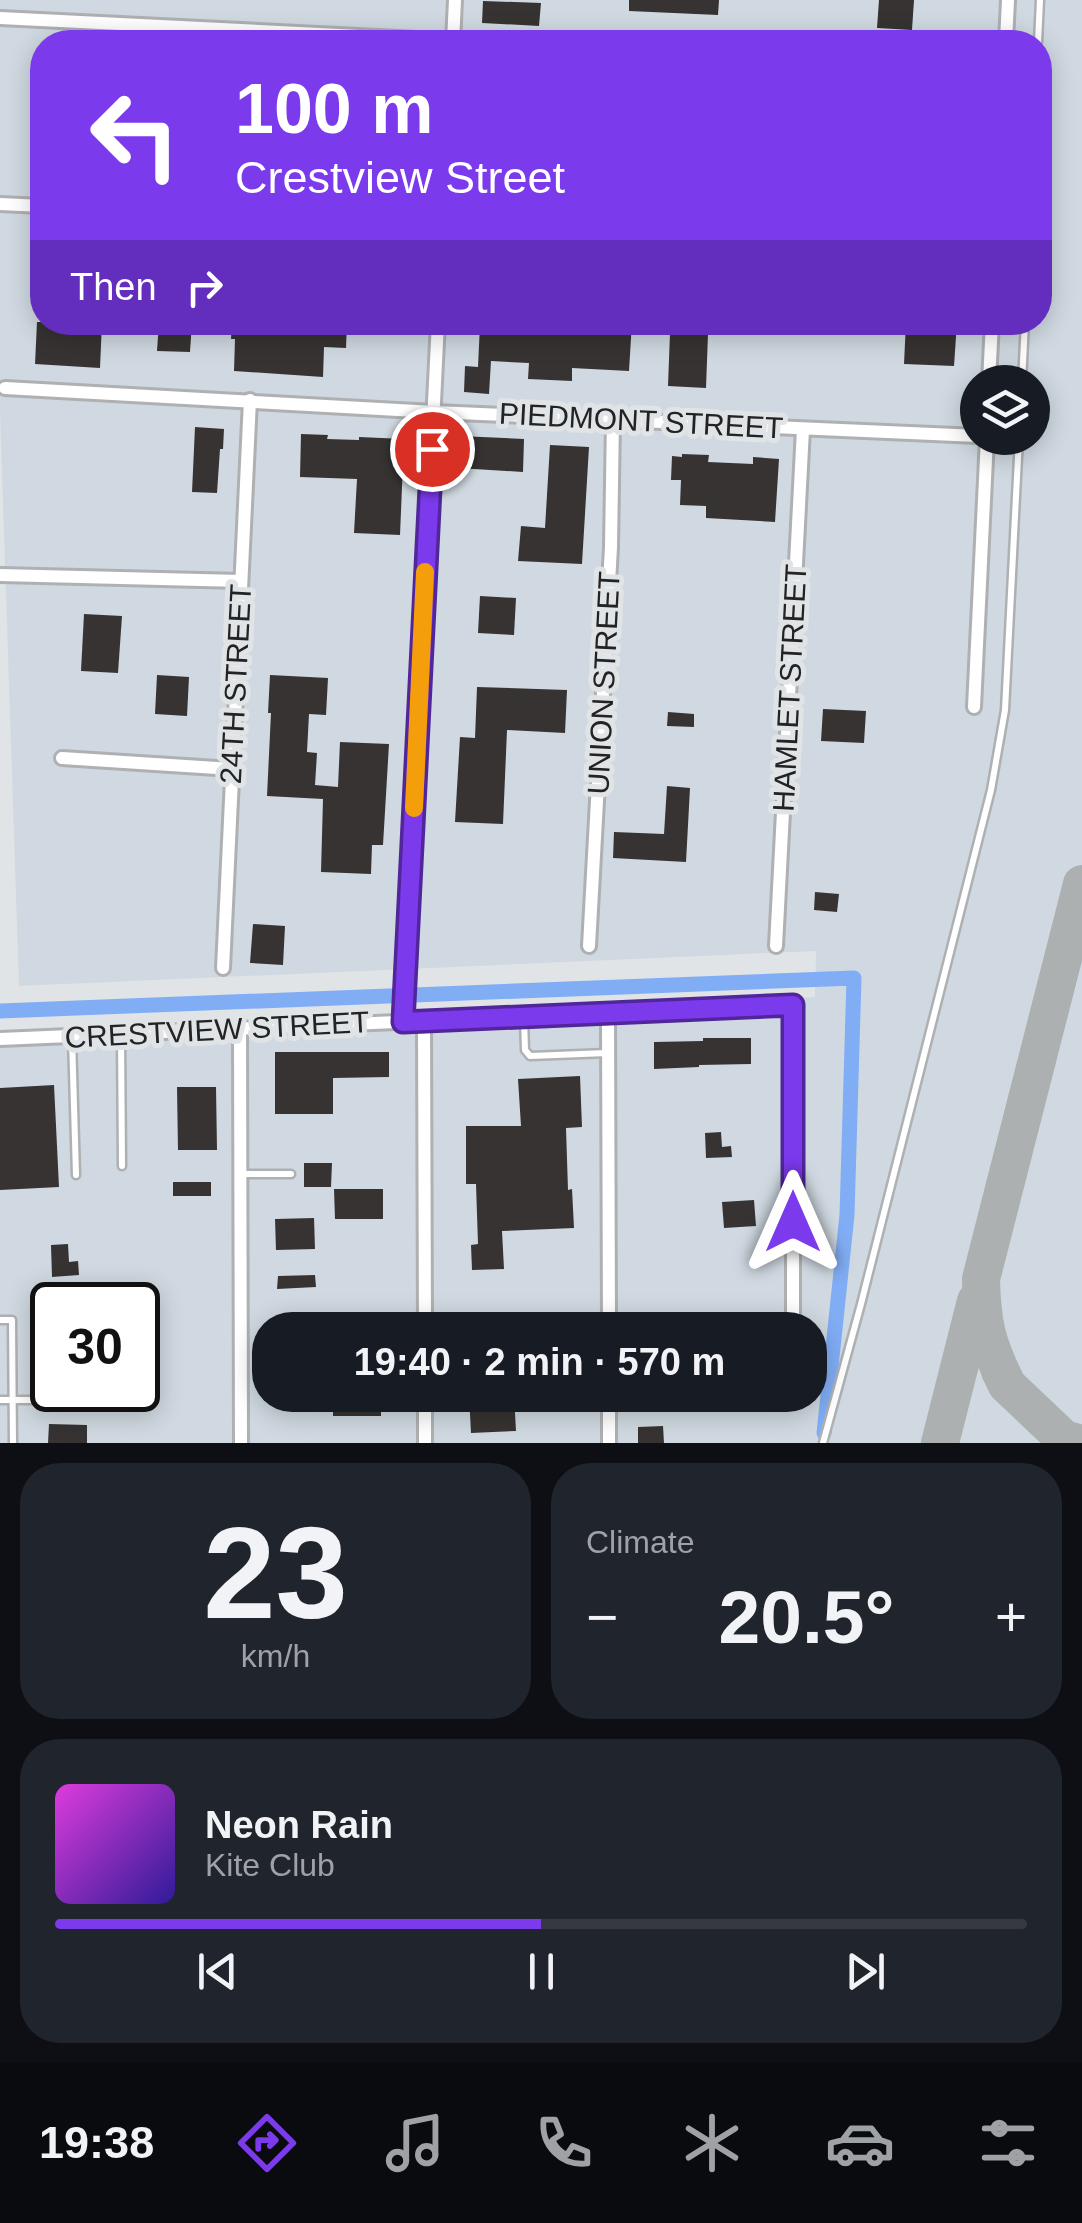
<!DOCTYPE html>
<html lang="en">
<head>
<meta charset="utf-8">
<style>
	:root { --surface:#171b24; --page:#20242c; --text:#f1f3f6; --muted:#9ea1a6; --line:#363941; --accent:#7c3aed }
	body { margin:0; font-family:Arial,sans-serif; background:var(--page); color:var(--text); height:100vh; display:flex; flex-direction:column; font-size:38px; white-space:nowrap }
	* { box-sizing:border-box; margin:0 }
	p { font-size:32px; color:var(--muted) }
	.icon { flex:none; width:55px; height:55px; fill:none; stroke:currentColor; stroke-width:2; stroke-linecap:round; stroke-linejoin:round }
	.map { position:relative; height:1443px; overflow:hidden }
	.panel { display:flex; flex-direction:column; gap:20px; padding:20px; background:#0d0f14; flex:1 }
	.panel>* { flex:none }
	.hud { position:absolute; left:30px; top:30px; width:1022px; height:305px; border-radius:40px; box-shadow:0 5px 25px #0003; background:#7c3aed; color:#fff; overflow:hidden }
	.tools { position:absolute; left:960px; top:365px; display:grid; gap:20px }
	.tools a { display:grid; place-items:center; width:90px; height:90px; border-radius:50%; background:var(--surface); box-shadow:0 5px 25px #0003; font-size:50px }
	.speed { position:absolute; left:30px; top:1282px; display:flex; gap:20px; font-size:50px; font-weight:700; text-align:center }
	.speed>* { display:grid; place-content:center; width:130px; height:130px; border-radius:50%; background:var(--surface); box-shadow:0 5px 25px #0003; line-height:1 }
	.speed .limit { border:5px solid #111; border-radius:15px; background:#fff; color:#111 }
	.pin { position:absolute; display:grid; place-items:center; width:85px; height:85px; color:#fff; margin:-42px; border:5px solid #fff; border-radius:50%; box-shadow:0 2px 10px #0007 }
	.me { position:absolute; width:110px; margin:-55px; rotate:0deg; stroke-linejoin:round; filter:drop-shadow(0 0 8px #0008) }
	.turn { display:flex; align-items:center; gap:35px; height:210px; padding:0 40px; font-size:45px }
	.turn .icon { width:130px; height:130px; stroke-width:2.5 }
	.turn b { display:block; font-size:70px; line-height:85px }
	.then { display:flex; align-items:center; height:95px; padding:0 40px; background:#0003; gap:20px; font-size:38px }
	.big { font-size:75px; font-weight:800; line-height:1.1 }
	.panel .tile { flex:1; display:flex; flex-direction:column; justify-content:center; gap:15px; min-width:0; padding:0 35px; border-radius:40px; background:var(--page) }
	.panel .dial { align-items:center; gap:0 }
	.dial b { font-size:130px; line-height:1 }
	.song { display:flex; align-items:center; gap:30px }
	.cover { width:120px; height:120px; border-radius:15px; background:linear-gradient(135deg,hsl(300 70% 55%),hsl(250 70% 35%)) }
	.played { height:10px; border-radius:5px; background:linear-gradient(90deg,var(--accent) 50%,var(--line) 50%) }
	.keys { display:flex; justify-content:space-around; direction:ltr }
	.heat { display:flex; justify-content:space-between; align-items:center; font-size:55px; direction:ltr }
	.panel .tiles { flex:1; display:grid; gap:20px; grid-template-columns:1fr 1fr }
	.tile:last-child { grid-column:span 2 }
	.trip { position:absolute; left:252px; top:1312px; width:575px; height:100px; border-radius:40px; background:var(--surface); box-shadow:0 5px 25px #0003; font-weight:800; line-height:100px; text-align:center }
	.dock { display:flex; height:160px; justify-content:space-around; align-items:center; background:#090b0e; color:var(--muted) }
	.dock .icon { width:70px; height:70px }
	.dock .current { color:var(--accent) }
	.dock b { font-size:45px; color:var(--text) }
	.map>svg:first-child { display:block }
	.built { fill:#d0d9e1; fill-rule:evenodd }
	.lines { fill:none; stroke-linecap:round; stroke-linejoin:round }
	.canal { stroke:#81adf5; stroke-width:15 }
	.taxiway { stroke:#adb0b1; stroke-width:38 }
	.building { fill:#363332 }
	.lane-casing { stroke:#aeb0b2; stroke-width:11 }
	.street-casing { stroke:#aeb0b2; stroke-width:18 }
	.lane { stroke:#fff; stroke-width:6 }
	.street { stroke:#fff; stroke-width:12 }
	.route-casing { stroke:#51269a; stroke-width:25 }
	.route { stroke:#7c3aed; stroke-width:18 }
	.slow { stroke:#f59e0b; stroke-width:18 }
	.labels { text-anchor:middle; stroke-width:10; stroke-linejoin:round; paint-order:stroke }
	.street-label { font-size:30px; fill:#222324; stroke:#e1e4e6 }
</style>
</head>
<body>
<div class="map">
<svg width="1082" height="1443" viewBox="0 0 1082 1443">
	<rect width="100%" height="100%" fill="#e1e4e6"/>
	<path class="built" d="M0,0h1082v1443h-1082v-412l815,-34 1,-46 -797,35 -19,-574zM42,42h998v280h-998zM978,382h54v56h-54zM52,1305h86v85h-86zM270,1330h540v65h-540z"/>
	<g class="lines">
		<polyline class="canal" points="0,1011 854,978 847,1215 824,1433"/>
		<g class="taxiway">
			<polyline points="1000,1371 1007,1385 1064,1439 1079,1443"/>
			<path d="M1007,1385c-20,-42 -25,-60 -26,-106l101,-395"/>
			<polyline points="940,1443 976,1301"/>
		</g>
	</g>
	<g class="building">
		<polygon points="629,0 719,0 718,15 629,11"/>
		<polygon points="879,0 914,0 912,30 877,28"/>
		<polygon points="483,1 541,3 539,26 482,23"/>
		<polygon points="37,322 102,322 100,368 35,364"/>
		<polygon points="159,322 192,322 190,352 157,351"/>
		<polygon points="232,322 347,322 346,348 324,347 323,377 234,371 235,339 231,339"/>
		<polygon points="594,322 632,322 629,371 572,368 572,381 528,379 529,363 491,361 489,394 464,392 465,366 478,367 480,324 593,330"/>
		<polygon points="906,322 957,322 954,366 904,364"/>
		<polygon points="670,333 708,334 706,388 668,386"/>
		<polygon points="195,427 224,429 223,449 220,449 217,493 192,492"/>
		<polygon points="301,434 328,435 327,439 359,440 359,437 404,439 400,535 354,533 357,479 300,477"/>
		<polygon points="459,436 524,439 523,472 458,468"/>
		<polygon points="550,445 589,447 582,564 518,561 521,526 545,528"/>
		<polygon points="682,454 709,455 708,462 753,464 753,457 779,459 775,522 706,518 706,506 680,505 681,480 671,480 672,456 682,457"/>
		<polygon points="480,596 516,598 514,635 478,633"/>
		<polygon points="84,614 122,616 118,673 81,671"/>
		<polygon points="157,675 189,677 187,716 155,714"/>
		<polygon points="270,675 328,678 326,715 309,714 307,752 317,753 315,785 338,787 340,742 389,744 383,845 372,845 371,874 321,872 323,799 267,796 271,713 268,713"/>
		<polygon points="477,687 567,690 565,733 507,730 503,824 455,822 460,737 475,738"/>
		<polygon points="823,709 866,711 864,743 821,741"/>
		<polygon points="668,712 694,714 694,727 667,726"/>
		<polygon points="667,786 690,788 686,862 613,858 614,832 664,834"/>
		<polygon points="815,892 839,894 837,912 814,910"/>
		<polygon points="253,924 285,926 283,965 250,963"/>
		<polygon points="703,1038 751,1038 751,1064 699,1065 699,1067 654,1069 654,1042 703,1041"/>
		<polygon points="275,1052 389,1052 389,1077 333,1078 333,1114 275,1114"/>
		<polygon points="580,1076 582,1127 566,1128 568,1190 572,1189 574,1228 502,1231 504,1269 472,1270 471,1245 478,1244 476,1184 466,1184 466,1126 521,1126 518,1079"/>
		<polygon points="54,1085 59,1187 0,1190 0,1088"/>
		<polygon points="177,1087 216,1087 217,1150 178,1150"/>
		<polygon points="721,1132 722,1147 731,1146 732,1157 706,1158 705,1133"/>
		<polygon points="304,1163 332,1163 331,1187 304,1187"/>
		<rect x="173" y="1182" width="38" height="14"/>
		<polygon points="334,1189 383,1189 383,1219 335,1219"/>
		<polygon points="754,1200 756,1226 724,1228 722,1202"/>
		<polygon points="314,1218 315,1249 276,1250 275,1219"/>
		<polygon points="68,1244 69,1262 78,1261 79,1275 52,1277 51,1245"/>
		<polygon points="315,1275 316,1287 277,1289 278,1276"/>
		<polygon points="746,1315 747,1330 709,1330 708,1316"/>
		<rect x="333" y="1395" width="48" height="21"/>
		<polygon points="469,1395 514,1395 516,1431 471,1433"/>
		<polygon points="49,1424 87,1425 87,1443 48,1443"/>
		<polygon points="663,1426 664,1443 638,1443 638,1427"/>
	</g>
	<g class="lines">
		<g class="lane-casing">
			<g id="lane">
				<polyline points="1038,42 1040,0"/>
				<polyline points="1022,382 1025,322"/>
				<polyline points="524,1018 525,1050 530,1056 607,1053"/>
				<polyline points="121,1036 122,1166"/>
				<polyline points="72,1037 76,1175"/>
				<polyline points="242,1174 291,1174"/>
				<polyline points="0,1320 12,1320 13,1443"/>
				<polyline points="0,1400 73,1400"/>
				<polyline points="823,1443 861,1304 991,790 1005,710 1019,438"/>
			</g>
		</g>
		<g class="street-casing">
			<g id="street">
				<polyline points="0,18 478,42"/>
				<polyline points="453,42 455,0"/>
				<polyline points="1006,42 1008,0"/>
				<polyline points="0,204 42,206"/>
				<polyline points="989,382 992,322"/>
				<polyline points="5,388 434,412 978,436"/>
				<polyline points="0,575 241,581"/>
				<polyline points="974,707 987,438"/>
				<polyline points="62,758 232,769"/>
				<polyline points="589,946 611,547 613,419"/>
				<polyline points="776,946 803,429"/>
				<polyline points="223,968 250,400"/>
				<polyline points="608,1013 609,1330"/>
				<polyline points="424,1021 425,1330"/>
				<polyline points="403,1022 438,322"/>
				<polyline points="240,1029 241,1443"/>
				<polyline points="0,1039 793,1005 793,1330"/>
				<polyline points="425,1395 425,1443"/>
				<polyline points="609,1395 609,1443"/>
			</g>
		</g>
		<use href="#lane" class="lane"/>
		<use href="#street" class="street"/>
	</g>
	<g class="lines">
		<g class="route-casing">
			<polyline id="route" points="432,449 403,1022 793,1005 793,1222"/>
		</g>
		<use href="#route" class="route"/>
		<polyline class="slow" points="414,808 425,572"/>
	</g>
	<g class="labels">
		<g class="street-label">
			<text transform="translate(641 421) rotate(3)" y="10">PIEDMONT STREET</text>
			<text transform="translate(604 683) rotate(-87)" y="10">UNION STREET</text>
			<text transform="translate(236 684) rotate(-87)" y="10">24TH STREET</text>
			<text transform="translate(790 688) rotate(-87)" y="10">HAMLET STREET</text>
			<text transform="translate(217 1030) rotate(-3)" y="10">CRESTVIEW STREET</text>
		</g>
	</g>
</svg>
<div class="tools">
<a><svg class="icon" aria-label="layers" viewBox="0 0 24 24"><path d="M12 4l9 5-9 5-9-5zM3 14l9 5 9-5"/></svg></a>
</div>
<div class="speed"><div class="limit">30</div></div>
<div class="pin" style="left:432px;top:449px;background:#d93025"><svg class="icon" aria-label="arrive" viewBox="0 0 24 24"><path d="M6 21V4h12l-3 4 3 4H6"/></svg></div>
<svg class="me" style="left:793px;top:1222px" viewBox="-20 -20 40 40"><path d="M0-17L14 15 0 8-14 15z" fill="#7c3aed" stroke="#fff" stroke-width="4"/></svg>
<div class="trip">19:40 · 2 min · 570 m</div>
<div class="hud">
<div class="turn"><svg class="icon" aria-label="left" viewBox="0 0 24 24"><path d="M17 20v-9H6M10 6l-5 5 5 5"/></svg><div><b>100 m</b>Crestview Street</div></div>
<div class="then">Then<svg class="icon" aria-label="right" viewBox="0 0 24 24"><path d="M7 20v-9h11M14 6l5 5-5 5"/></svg></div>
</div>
</div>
<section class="panel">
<div class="tiles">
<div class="tile dial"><b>23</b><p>km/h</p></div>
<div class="tile"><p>Climate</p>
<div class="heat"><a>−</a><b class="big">20.5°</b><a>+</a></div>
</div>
<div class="tile">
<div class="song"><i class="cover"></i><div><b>Neon Rain</b><p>Kite Club</p></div></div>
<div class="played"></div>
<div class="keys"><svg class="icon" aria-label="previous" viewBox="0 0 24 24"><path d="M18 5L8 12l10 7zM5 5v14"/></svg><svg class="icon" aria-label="pause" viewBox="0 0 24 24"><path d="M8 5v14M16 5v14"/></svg><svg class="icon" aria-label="next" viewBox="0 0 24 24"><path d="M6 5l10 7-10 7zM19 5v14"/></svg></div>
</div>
</div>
</section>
<nav class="dock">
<b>19:38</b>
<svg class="icon current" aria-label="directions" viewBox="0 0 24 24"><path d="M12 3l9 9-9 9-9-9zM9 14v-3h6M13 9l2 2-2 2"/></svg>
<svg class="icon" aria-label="music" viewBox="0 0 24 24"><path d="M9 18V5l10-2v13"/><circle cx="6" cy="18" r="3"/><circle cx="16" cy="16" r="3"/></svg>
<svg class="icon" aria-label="phone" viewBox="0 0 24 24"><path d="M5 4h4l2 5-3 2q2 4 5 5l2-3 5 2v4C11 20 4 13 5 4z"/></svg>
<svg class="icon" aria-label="climate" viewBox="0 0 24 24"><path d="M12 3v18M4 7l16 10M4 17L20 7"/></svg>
<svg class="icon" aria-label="car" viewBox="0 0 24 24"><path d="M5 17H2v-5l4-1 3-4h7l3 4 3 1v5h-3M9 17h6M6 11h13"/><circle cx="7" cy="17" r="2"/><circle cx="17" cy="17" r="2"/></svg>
<svg class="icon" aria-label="filters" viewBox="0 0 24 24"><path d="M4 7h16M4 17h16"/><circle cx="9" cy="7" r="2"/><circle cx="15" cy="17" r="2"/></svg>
</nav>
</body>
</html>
